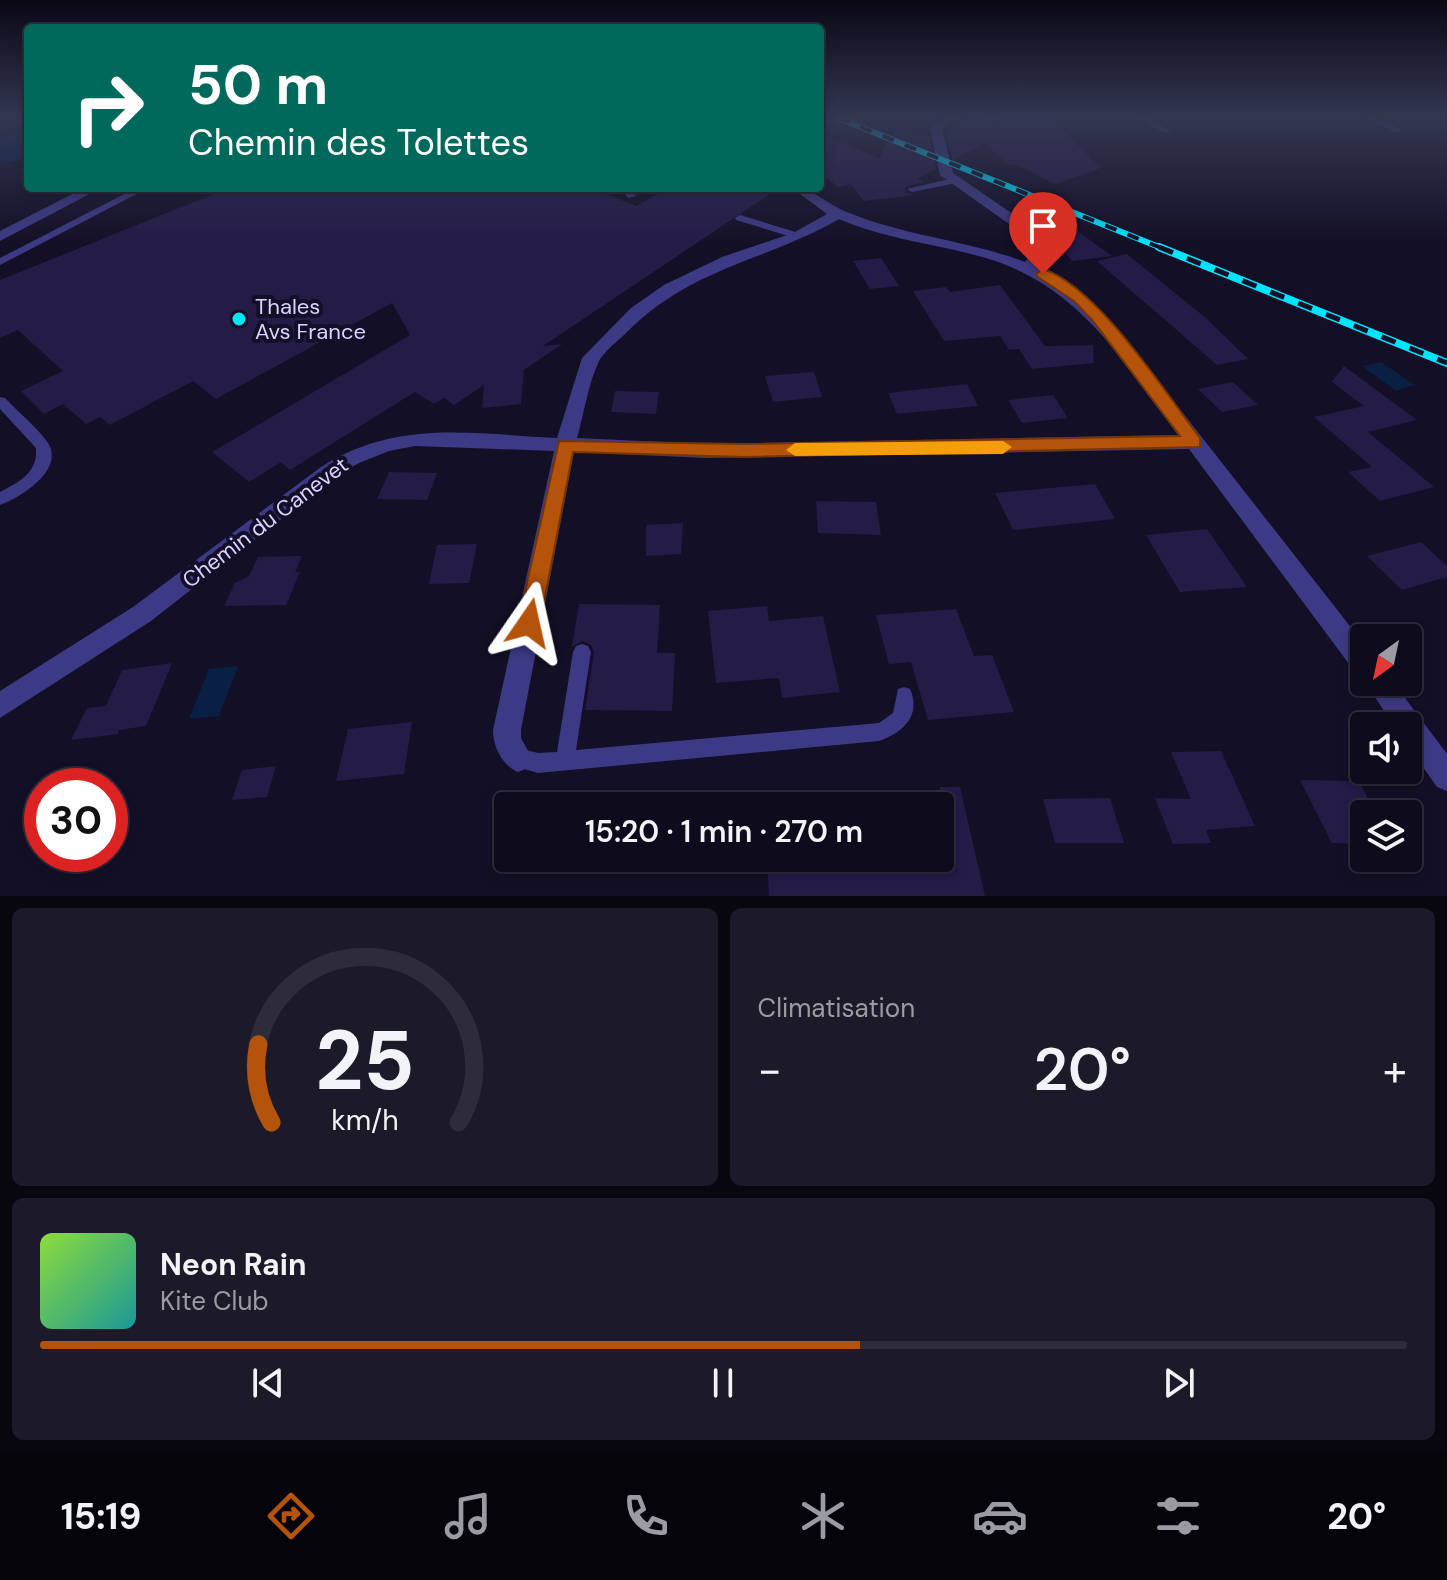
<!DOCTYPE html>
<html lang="fr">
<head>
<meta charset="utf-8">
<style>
	:root { --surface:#0e0b1c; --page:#1c1929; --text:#f1f3f6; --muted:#9b9ba3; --line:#2e2b3b; --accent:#b45309 }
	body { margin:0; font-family:"DM Sans",sans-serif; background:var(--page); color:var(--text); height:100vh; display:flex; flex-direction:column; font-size:30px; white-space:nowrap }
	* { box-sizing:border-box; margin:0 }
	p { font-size:26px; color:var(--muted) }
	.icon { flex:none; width:44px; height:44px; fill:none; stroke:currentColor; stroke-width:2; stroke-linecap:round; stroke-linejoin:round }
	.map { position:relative; height:896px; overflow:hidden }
	.side { display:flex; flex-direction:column; gap:12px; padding:12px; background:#08060f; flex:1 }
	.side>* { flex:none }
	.top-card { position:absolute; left:24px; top:24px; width:800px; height:168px; border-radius:8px; box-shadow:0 4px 12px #0003,0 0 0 2px var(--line); background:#00695c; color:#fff; overflow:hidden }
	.needle { width:52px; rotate:213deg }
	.buttons { position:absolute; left:1350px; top:624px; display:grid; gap:16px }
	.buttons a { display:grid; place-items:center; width:72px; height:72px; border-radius:8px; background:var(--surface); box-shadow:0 4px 12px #0003,0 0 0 2px var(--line); font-size:40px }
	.speed { position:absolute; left:24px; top:768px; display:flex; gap:16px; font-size:40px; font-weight:700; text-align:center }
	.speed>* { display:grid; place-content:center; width:104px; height:104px; border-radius:50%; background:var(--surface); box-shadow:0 4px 12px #0003,0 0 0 2px var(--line); line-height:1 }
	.speed .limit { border:12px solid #d22; background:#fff; color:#111 }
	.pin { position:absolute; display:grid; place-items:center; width:68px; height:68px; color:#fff; margin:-82px -34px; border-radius:50% 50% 50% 0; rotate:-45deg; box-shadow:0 0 8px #0007 }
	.pin .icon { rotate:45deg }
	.me { position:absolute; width:88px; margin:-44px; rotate:11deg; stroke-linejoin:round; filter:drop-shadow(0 0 6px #0008) }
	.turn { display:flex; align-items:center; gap:28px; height:168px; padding:0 32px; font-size:36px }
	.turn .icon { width:104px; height:104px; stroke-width:2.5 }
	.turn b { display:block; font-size:56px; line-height:68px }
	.big { font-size:60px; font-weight:600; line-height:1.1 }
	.side .widget { flex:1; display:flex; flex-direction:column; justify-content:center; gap:12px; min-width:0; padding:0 28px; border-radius:12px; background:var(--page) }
	.side .dial { align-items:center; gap:0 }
	.dial svg { height:208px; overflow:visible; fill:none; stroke:var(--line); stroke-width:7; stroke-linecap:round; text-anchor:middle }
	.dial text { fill:var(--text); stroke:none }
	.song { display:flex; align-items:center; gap:24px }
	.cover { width:96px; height:96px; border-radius:12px; background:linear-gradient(135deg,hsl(90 70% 55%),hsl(180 70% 35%)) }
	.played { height:8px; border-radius:4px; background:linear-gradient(90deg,var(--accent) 60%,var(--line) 60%) }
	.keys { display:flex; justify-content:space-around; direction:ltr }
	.heat { display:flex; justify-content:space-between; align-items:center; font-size:44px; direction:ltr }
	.side .tiles { flex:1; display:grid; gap:12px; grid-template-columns:1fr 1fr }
	.widget:last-child { grid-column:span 2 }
	.trip { position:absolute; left:494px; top:792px; width:460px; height:80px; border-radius:8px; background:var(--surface); box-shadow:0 4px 12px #0003,0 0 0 2px var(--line); font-weight:600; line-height:80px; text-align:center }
	.tab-bar { display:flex; height:128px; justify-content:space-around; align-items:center; background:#06040b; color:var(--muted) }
	.tab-bar .icon { width:56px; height:56px }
	.tab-bar .active { color:var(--accent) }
	.tab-bar b { font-size:36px; color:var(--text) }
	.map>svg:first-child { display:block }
	.water { fill:#0a1f44 }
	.building { fill:#241b47 }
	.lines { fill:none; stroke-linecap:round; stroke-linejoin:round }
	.service { fill:#3d3a85; fill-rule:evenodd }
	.minor { fill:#3d3a85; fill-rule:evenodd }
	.rail-far1-casing { stroke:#00e5ff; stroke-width:6 }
	.rail-casing { stroke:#00e5ff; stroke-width:8 }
	.rail-far1 { stroke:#130f26; stroke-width:4; stroke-dasharray:12; stroke-linecap:butt }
	.rail { stroke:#130f26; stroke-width:5; stroke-dasharray:15; stroke-linecap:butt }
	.route { fill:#b45309; stroke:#753606; stroke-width:2 }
	.slow { fill:#f59e0b }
	.poi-dot { fill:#00e5ff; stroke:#130f26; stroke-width:3 }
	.labels { text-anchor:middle; stroke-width:8; stroke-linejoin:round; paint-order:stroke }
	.poi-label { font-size:22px; fill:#d9d4ff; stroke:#130f26; text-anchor:start }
	.street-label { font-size:22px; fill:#d9d4ff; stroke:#130f26 }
</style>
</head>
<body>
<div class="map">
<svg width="1447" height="896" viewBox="0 0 1447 896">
	<rect width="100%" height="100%" fill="#130f26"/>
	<g class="water">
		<polygon points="28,131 28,158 0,165 0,137"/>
		<polygon points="1381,362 1415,385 1396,391 1362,366"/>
		<polygon points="238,666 219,716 189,719 209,669"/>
	</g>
	<g class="building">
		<polygon points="961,118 996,125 1005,120 1053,121 1101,168 1055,184 1016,164 1009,165 984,143 953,160 945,130 965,123"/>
		<polygon points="897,126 929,136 936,169 918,178 925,182 906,186 905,192 913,195 948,191 864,201 851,184 838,187 820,172 820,133 879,158"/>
		<polygon points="229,188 592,188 636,206 668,188 779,188 543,346 562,344 524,370 521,404 482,408 484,385 454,405 444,398 434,404 415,392 290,470 281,462 249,482 212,452 410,335 392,303 216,399 193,381 110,425 100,417 86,424 63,404 44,414 21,391 63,371 18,330 0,338 0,280"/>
		<polygon points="1028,195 1112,256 1072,261 1023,201"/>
		<polygon points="1127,254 1207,319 1248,359 1217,365 1097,261"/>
		<polygon points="881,258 899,286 870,289 853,261"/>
		<polygon points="1000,285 1045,346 1093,345 1094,363 1032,369 1019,349 1009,350 1000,336 944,341 913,291 946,287 950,292"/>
		<polygon points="1344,366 1417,420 1368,432 1434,487 1380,501 1348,472 1372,467 1314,417 1364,406 1332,382"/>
		<polygon points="814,372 822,397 773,402 765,376"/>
		<polygon points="1233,382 1258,405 1222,412 1198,389"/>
		<polygon points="967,384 978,406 897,414 888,393"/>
		<polygon points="615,391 659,392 656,414 611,412"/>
		<polygon points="1053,395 1068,418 1022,423 1008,400"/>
		<polygon points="389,472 437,473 427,500 377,499"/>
		<polygon points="1095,484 1115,519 1013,530 995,493"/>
		<polygon points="816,501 876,502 881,535 818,533"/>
		<polygon points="683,523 681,554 646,556 646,525"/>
		<polygon points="1207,529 1247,587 1180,592 1146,535"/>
		<polygon points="1421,542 1447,566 1447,577 1402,590 1367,556"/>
		<polygon points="477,544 469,583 429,584 437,545"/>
		<polygon points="302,556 295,572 300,572 286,605 224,606 235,583 249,576 258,557"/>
		<polygon points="579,604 660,605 657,653 675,653 672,711 585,710 594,652 591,645 583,641 572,647"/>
		<polygon points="767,606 769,621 823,616 840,692 782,698 779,678 716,683 708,611"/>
		<polygon points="956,609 974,656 992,655 1014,712 928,720 911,662 889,664 876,615"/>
		<polygon points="172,663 146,726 119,730 118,734 71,740 87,708 106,706 122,670"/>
		<polygon points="412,722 404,774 336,781 348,729"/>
		<polygon points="1221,751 1255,826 1206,830 1211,843 1173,844 1155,798 1191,799 1171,752"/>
		<polygon points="276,766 267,797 232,800 242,770"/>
		<polygon points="1300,780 1359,781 1376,814 1364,814 1364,844 1332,843"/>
		<polygon points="940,787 960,787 985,896 769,896 767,858 940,858"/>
		<polygon points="1110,798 1124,843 1055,843 1043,799"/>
	</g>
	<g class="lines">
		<g class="service">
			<polygon points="1134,118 1146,118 1172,131 1165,133"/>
			<polygon points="1363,118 1375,118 1402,130 1395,132"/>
			<polygon points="953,178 956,179 956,183 912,192 907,189"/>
			<polygon points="136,188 148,188 0,265 0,258"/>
			<polygon points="621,188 631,188 636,196 628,198"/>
			<polygon points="740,215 802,234 803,236 798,239 736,220 735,218"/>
			<path d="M0,397l5,1c13,14 32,29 43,45 17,27 -28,55 -48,62v-13c19,-10 38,-19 36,-44l-36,-39z"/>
			<path d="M582,644l6,2 3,6 -15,98 303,-27 14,-10 5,-24 6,-2 6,2c12,27 -8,44 -31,52l-341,32 -27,-8 -3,-7 3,-7 7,-3 20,5 19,-1 16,-100 3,-6z"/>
		</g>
		<g class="minor">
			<path d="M943,118h15l-16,11 11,44 73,50 24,28 -13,16 37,21 43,41 247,315v31l-9,-3 -166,-223 -482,9 -133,-6 -53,278v8l11,20 -4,10 -10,4c-16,-7 -25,-25 -25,-42l61,-279 -139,-5 -26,5 -30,12 -24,14 -184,144 -151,97v-27l133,-84 188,-140c76,-48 151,-33 236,-29l25,-80 49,-50 33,-23 58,-28 71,-24 34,-19 -35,-26c21,0 35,16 55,24 57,24 120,28 178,50l9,-11 -18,-22 -76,-54 -10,-47zM839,219c46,20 98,25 147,39 94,28 137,103 192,177l-471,9 -130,-6c7,-24 11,-54 22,-77 5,-9 17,-19 25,-26 66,-68 138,-72 215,-116z"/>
			<polygon points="979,118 1003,118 997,122"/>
			<polygon points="84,188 101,188 0,241 0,231"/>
			<polygon points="1365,682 1393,682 1447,754 1447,791 1437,787 1408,746 1408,726 1394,726"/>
		</g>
		<g class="rail-far1-casing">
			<polyline id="rail-far1" points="838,118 1164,249"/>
		</g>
		<g class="rail-casing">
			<polyline id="rail" points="1159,247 1447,363"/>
		</g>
		<use href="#rail-far1" class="rail-far1"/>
		<use href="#rail" class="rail"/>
	</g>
	<linearGradient id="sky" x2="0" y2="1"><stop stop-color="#0a0815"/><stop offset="0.48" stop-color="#333752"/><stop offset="1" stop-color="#333752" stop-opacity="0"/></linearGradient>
	<rect width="1447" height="244" fill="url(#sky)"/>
	<path class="route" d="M1043,269c55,18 121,122 157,169v9l-456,10 -171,-5 -33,171 -3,7 -8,3 -8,-3 -3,-7 41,-182 185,3 436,-8 -87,-115 -19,-20 -36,-24 -2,-3z"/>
	<polygon class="slow" points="1003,441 1012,447 1003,454 795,456 786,450 795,443"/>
	<circle class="poi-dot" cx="239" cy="319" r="8"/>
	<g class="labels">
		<g class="poi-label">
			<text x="255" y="314">Thales<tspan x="255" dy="25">Avs France</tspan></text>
		</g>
		<g class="street-label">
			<text transform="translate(265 522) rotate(-37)" y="8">Chemin du Canevet</text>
		</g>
	</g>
</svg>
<div class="buttons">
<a><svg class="needle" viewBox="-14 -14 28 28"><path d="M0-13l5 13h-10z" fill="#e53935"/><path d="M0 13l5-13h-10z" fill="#9b9ba3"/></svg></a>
<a><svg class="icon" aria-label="sound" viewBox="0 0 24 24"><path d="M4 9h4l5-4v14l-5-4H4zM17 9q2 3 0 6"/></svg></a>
<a><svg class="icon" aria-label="layers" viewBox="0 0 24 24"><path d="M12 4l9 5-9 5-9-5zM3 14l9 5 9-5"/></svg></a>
</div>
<div class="speed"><div class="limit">30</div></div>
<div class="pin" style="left:1043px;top:274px;background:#d93025"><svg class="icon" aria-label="arrive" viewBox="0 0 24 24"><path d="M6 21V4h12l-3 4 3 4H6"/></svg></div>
<svg class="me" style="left:529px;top:623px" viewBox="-20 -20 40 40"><path d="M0-17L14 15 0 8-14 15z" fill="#b45309" stroke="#fff" stroke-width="4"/></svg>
<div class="trip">15:20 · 1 min · 270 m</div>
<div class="top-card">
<div class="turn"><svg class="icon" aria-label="right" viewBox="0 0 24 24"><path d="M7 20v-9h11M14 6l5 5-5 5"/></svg><div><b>50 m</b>Chemin des Tolettes</div></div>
</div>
</div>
<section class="side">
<div class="tiles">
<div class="widget dial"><svg viewBox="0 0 100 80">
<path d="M14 69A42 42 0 1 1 86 69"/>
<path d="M14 69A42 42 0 0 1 9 39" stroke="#b45309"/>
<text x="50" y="56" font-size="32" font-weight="700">25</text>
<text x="50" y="72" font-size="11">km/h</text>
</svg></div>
<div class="widget"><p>Climatisation</p>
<div class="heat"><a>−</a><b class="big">20°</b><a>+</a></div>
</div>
<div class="widget">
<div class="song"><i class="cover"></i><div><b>Neon Rain</b><p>Kite Club</p></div></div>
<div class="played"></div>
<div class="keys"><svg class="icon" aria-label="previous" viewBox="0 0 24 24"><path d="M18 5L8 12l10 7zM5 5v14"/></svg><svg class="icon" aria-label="pause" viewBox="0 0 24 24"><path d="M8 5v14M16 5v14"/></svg><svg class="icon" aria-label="next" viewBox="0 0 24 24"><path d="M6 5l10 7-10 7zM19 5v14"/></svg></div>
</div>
</div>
</section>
<nav class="tab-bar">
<b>15:19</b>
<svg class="icon active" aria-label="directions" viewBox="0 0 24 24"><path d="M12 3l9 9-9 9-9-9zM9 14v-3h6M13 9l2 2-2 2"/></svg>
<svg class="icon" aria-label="music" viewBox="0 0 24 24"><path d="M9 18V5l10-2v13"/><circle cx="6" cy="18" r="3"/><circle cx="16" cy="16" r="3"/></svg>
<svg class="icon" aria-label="phone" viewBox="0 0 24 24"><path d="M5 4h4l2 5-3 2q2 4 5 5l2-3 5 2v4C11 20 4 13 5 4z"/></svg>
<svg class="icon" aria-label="climate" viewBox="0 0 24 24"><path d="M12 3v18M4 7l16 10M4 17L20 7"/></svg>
<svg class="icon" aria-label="car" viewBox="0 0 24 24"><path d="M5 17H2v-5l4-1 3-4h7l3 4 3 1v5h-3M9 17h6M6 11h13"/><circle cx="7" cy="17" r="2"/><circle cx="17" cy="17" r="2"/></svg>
<svg class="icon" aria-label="filters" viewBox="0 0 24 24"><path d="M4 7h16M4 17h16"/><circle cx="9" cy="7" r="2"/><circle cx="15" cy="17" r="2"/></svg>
<b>20°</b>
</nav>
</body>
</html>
